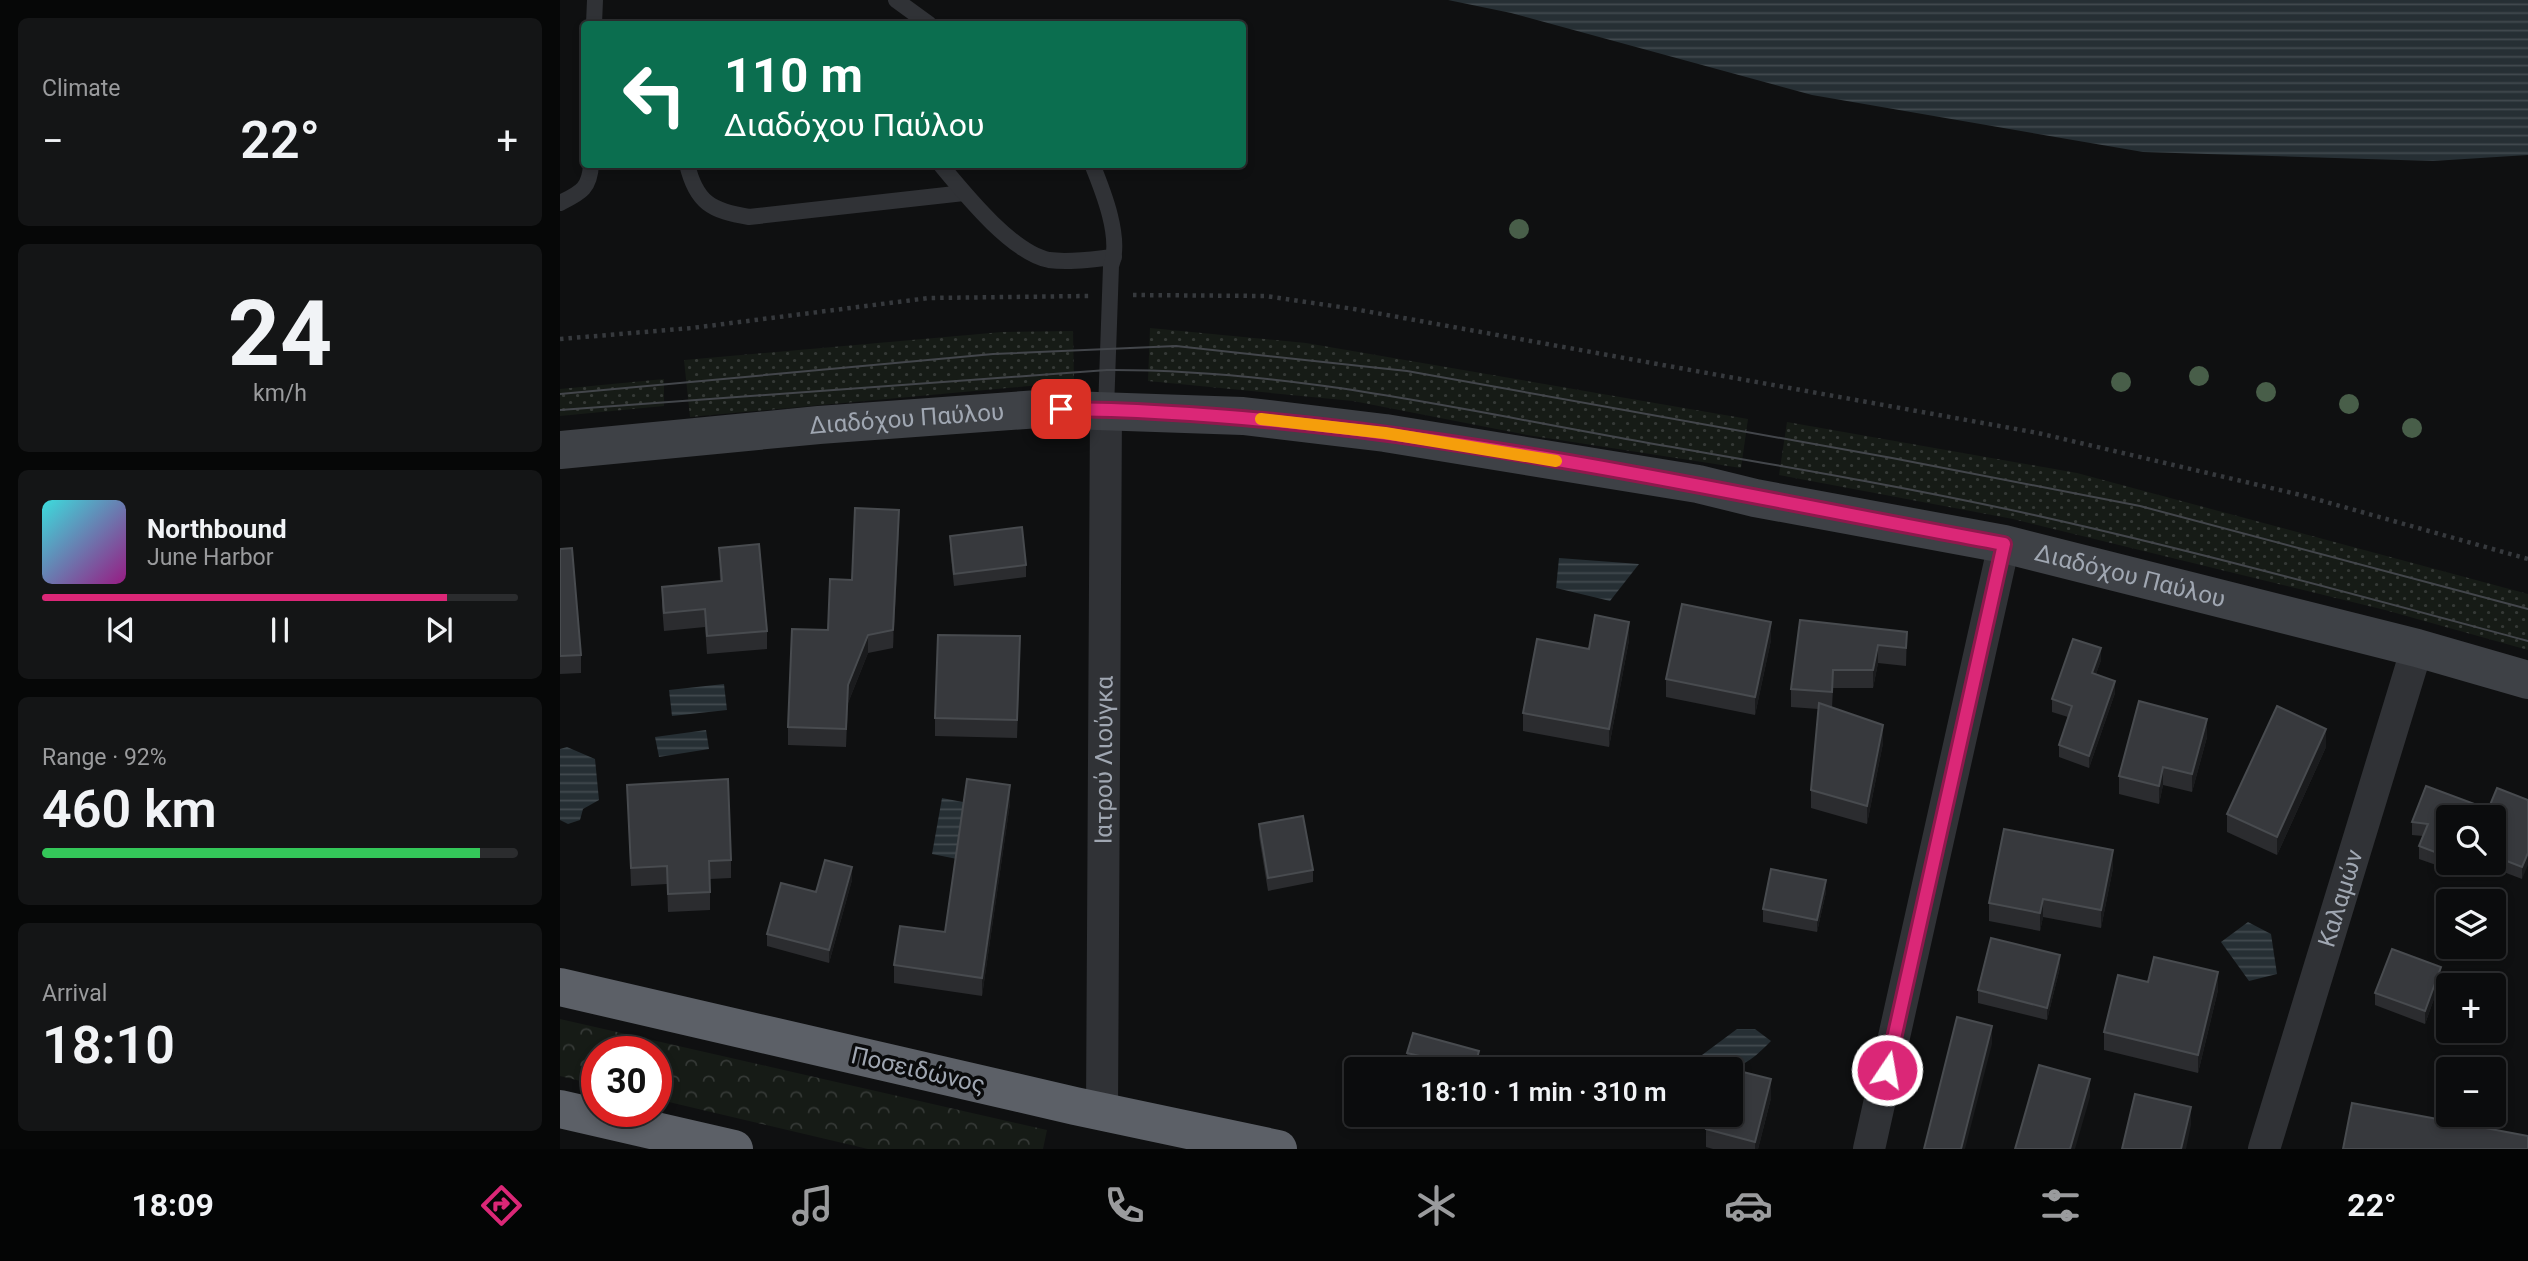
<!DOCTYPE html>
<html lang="en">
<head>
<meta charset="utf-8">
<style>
	:root { --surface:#0b0c0d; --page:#141516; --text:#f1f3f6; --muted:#9a9b9d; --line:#2b2c2e; --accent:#db2777 }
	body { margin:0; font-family:Roboto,sans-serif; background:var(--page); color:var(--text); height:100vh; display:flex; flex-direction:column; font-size:26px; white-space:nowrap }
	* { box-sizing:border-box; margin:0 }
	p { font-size:23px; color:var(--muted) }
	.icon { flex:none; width:38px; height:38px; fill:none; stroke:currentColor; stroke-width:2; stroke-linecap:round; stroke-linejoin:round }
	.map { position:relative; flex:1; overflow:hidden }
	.sheet { display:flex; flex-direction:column; gap:18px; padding:18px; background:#060707; width:560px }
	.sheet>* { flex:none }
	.top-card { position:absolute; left:21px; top:21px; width:665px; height:147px; border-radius:7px; box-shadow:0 4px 10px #0003,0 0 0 2px var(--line); background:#0b6e4f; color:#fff; overflow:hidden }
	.fabs { position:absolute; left:1876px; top:805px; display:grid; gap:14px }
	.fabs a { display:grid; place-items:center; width:70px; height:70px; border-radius:7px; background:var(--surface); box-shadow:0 4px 10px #0003,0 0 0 2px var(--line); font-size:35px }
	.speed { position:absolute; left:21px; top:1036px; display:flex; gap:14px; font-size:35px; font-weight:700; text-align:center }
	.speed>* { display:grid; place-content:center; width:91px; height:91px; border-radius:50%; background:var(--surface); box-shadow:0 4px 10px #0003,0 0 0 2px var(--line); line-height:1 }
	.speed .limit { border:10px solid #d22; background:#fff; color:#111 }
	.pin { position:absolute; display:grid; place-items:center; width:60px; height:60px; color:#fff; margin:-30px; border-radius:14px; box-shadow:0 4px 10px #0006 }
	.me { position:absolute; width:77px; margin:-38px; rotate:12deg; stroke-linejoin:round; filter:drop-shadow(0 0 5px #0008) }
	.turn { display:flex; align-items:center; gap:24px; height:147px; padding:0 28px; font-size:32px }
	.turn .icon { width:91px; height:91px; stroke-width:2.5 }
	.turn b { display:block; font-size:49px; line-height:60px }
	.big { font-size:52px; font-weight:600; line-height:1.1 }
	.sheet .widget { flex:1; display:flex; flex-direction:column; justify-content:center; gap:10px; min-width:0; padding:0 24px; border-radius:10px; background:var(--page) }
	.sheet .dial { align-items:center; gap:0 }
	.dial b { font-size:91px; line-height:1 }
	.song { display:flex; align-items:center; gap:21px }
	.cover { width:84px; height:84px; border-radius:10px; background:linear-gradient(135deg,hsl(180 70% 55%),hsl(310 70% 35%)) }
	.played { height:7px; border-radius:4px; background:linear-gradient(90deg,var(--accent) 85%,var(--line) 85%) }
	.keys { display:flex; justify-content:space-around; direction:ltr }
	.heat { display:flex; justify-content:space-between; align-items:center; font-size:38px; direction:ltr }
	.charge { height:10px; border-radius:5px; background:linear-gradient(90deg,#34c759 92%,var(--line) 0) }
	.trip { position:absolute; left:784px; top:1057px; width:399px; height:70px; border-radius:7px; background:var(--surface); box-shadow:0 4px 10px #0003,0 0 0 2px var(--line); font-weight:600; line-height:70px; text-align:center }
	.tab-bar { display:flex; height:112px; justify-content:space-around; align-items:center; background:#040505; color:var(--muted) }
	.tab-bar .icon { width:49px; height:49px }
	.tab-bar .on { color:var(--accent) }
	.tab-bar b { font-size:32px; color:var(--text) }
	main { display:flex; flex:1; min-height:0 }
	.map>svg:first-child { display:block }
	.grass { fill:url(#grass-dots) }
	.forest { fill:url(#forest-crowns) }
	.water { fill:url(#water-rules) }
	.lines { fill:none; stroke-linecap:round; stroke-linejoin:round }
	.path { stroke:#36393d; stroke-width:4.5; stroke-dasharray:3.5 5; stroke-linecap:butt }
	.lane { stroke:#303236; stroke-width:16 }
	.street { stroke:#303236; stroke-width:32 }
	.secondary { stroke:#3e4146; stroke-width:38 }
	.highway { stroke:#5c6067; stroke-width:38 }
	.tram { stroke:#43464b; stroke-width:2 }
	.tree { fill:#485e49 }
	.wall { fill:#2b2c2f }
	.shaded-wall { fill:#1a1b1d }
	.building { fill:#37393d; stroke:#484b4f; stroke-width:2 }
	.route-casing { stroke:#8e194d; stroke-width:18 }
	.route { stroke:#db2777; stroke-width:12 }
	.slow { stroke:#f59e0b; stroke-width:12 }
	.labels { text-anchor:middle; stroke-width:7; stroke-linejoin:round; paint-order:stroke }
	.street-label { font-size:24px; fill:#a0a7b2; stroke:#0a0b0c }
</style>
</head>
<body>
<main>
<section class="sheet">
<div class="widget"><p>Climate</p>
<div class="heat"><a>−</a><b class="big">22°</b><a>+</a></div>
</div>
<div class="widget dial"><b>24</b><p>km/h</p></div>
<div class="widget">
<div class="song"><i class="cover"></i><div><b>Northbound</b><p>June Harbor</p></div></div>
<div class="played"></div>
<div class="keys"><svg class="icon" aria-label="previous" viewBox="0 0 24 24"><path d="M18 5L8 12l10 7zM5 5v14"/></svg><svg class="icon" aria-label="pause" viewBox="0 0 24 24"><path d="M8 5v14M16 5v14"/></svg><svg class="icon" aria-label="next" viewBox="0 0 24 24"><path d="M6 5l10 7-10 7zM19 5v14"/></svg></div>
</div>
<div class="widget"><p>Range · 92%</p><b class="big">460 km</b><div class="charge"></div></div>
<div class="widget"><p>Arrival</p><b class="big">18:10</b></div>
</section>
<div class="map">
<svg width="1968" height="1149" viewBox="0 0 1968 1149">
	<defs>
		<pattern id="grass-dots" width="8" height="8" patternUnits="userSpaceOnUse" patternTransform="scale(1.75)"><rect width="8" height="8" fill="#161b16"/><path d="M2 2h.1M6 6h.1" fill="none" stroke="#353936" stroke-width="1.8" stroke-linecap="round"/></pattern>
		<pattern id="forest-crowns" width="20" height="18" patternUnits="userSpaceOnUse" patternTransform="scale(1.75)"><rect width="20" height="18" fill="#161b16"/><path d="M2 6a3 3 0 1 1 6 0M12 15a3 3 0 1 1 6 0" fill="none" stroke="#353936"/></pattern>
		<pattern id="water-rules" width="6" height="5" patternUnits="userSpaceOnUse" patternTransform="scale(1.75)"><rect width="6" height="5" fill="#262f34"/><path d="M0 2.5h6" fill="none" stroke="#424a4f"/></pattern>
	</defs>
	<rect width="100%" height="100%" fill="#0f1011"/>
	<g class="grass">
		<polygon points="590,328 746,343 1188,419 1181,468 967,435 793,401 588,381"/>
		<polygon points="513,331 514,382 130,417 124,360 442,332"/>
		<polygon points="104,379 104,406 0,416 0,389"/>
		<polygon points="1227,422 1517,473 1968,594 1968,650 1825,610 1453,519 1219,475"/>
	</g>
	<polygon class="forest" points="0,1019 487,1130 483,1149 308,1149 96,1099 96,1052 37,1052 37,1085 0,1076"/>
	<g class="water">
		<polygon points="888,0 1968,0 1968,155 1873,161 1583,152 1252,95 951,13"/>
		<polygon points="999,558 1079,564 1050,601 996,588"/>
		<polygon points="164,684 167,710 112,716 109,690"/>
		<polygon points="146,730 149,749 99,757 95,737"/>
		<polygon points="7,747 35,759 39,800 23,809 20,820 8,824 0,820 0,749"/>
		<polygon points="382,798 408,803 397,859 372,854"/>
		<polygon points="1688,922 1711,934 1717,974 1689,981 1661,942"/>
		<path d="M1177,1029h18l16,12c-22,22 -30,28 -60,28l-9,-14z"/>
	</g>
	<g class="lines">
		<g class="path">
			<polyline points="573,295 706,296 794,309 1478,433 1745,496 1968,559"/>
			<polyline points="0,339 132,328 369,298 529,296"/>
		</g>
		<g class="lane">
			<polyline points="336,0 369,24"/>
			<polyline points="34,24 35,0"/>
			<path d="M127,164c9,39 25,47 62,53l215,-24"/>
			<path d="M380,164c24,29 72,89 109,96 21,3 45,-1 65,-3"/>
			<path d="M532,164c11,27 30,74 19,102l-5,144"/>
			<path d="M0,203c20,-10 30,-14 31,-39"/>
		</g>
		<g class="street">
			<path id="s1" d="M542,1110l4,-700"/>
			<polyline points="1309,1149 1444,544"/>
			<path id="s2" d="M1704,1149l153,-501"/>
		</g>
		<path class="secondary" id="s3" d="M0,450l259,-25 220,-16 204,7 142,17 313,51 57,14 249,46 413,104 111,32"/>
		<g class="highway">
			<polyline points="0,987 515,1106 718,1149"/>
			<polyline points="0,1109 174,1149"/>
		</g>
		<g class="tram">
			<polyline points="0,394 433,354 616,346 847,371 1332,458 1580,506 1968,609"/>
			<path d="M0,410l547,-40c176,-1 347,38 519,69 136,24 273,46 408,76 166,37 330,82 494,126"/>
		</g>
	</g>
	<g class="tree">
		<circle cx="959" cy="229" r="10"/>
		<circle cx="1639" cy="376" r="10"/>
		<circle cx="1561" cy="382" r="10"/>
		<circle cx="1706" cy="392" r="10"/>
		<circle cx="1789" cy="404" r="10"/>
		<circle cx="1852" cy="428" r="10"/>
	</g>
	<g class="wall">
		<polygon points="339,528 333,648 308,653 288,703 286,747 228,745 228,727 268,630 292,580"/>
		<polygon points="390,536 466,565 466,577 394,586 390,549"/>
		<polygon points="159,548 207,631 207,649 147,654 145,627 104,631 102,606 102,587 160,582"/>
		<polygon points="0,549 21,655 21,673 0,674"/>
		<polygon points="1347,632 1346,666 1318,663 1313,688 1273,688 1272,708 1323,743 1307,824 1251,808 1251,790 1258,709 1231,707 1231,689"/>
		<polygon points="1069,640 1049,747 963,731 963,713 1029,649"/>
		<polygon points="1211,640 1195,715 1106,697 1106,679"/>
		<polygon points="460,654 457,738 375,736 375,718"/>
		<polygon points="1541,660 1536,674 1555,693 1529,768 1499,757 1499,745 1508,717 1492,712 1492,699"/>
		<polygon points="1647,737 1632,792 1603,785 1599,804 1559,794 1559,776"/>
		<polygon points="1766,747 1717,855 1667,832 1667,814"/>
		<polygon points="67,785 171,860 171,878 150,879 150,910 108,912 107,884 71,886"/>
		<polygon points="1866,786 1920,806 1920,817 1888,817 1888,863 1903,863 1899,873 1859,859 1859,846 1863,836 1852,835 1852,822"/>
		<polygon points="1968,800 1962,879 1920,863 1934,863 1934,817"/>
		<polygon points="450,803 422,996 334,983 334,965 385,932"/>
		<polygon points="699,824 753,870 753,882 708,891 699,836"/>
		<polygon points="1553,868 1541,928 1483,917 1480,931 1429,921 1429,903"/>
		<polygon points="292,880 269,963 207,946 207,934 256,892"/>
		<polygon points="1266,892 1257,932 1203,922 1203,909"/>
		<polygon points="1500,967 1487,1020 1418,1003 1418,990"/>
		<polygon points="1881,979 1865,1024 1815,1005 1815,993"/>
		<polygon points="1588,982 1658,990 1638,1073 1544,1050 1544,1032"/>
		<polygon points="847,1053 919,1063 918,1069 864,1069 847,1065"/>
		<polygon points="1211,1098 1198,1149 1153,1149 1146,1147 1146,1129"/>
	</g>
	<g class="shaded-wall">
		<polygon points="339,510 339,528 333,648 333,630"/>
		<polygon points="1069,622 1069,640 1049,747 1049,729"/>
		<polygon points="1211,622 1211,640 1195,715 1195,697"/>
		<polygon points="308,635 308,653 288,703 286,747 288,685"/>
		<polygon points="1318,645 1318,663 1313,688 1313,670"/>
		<polygon points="1541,648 1541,660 1532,685 1532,673"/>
		<polygon points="1555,681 1555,693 1529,768 1529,756"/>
		<polygon points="1647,719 1647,737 1632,792 1632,774"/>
		<polygon points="1323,725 1323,743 1307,824 1307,806"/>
		<polygon points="1766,729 1766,747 1717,855 1717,837"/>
		<polygon points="1603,767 1603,785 1599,804 1599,786"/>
		<polygon points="450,785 450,803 422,996 422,978"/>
		<polygon points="1920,806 1920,817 1916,817"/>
		<polygon points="1553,850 1553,868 1541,928 1541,910"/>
		<polygon points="1968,853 1968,865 1962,879 1962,867"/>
		<polygon points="1899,863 1903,863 1899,873"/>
		<polygon points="292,867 292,880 269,963 269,950"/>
		<polygon points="1266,880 1266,892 1257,932 1257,920"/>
		<polygon points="1483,899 1483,917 1480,931 1480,913"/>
		<polygon points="1500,955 1500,967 1487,1020 1487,1008"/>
		<polygon points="1881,967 1881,979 1865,1024 1865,1011"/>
		<polygon points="1658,972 1658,990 1638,1073 1638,1055"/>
		<polygon points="1432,1026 1432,1044 1405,1149 1401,1149"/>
		<polygon points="919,1051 919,1063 918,1069 914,1069"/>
		<polygon points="1211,1079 1211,1098 1198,1149 1195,1149 1195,1142"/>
		<polygon points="1530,1079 1530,1097 1515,1149 1510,1149"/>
		<polygon points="1631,1107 1631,1125 1626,1149 1621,1149"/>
	</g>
	<g class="building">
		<polygon points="295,508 339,510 333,630 308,635 288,685 286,729 228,727 232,629 268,630 270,579 292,580"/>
		<polygon points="462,527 466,565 394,574 390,536"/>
		<polygon points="199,544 207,631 147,636 145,609 104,613 102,587 162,581 159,548"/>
		<polygon points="12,548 21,655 0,656 0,549"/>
		<polygon points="1122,604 1211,622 1195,697 1106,679"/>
		<polygon points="1035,615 1069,622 1049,729 963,713 977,639 1029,649"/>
		<polygon points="1240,620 1347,632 1346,648 1318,645 1313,670 1273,670 1272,692 1231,689"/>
		<polygon points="378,635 460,636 457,720 375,718"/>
		<polygon points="1513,639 1541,648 1532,673 1555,681 1529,756 1499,745 1512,706 1492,699"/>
		<polygon points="1579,701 1647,719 1632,774 1603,767 1599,786 1559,776"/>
		<polygon points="1259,703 1323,725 1307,806 1251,790"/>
		<polygon points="1717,706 1766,729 1717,837 1667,814"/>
		<polygon points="168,779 171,860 149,861 150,892 108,894 107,866 71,868 67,785"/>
		<polygon points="407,779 450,785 422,978 334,965 340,926 385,932"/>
		<polygon points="1866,786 1920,806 1916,817 1888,817 1888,857 1859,846 1868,824 1852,822"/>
		<polygon points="1937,788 1968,800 1968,853 1962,867 1934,856 1934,817 1925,817"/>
		<polygon points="743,816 753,870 708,878 699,824"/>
		<polygon points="1444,829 1553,850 1541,910 1483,899 1480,913 1429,903"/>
		<polygon points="265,860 292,867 269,950 207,934 221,883 256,892"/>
		<polygon points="1211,869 1266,880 1257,920 1203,909"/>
		<polygon points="1431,938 1500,955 1487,1008 1418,990"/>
		<polygon points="1832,949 1881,967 1865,1011 1815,993"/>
		<polygon points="1594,957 1658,972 1638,1055 1544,1032 1558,975 1588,982"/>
		<polygon points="1397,1017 1432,1026 1401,1149 1364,1149"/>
		<polygon points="853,1033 919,1051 914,1069 847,1053"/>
		<polygon points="1479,1065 1530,1079 1510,1149 1455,1149"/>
		<polygon points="1163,1067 1211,1079 1195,1142 1146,1129 1150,1115 1171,1115 1171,1069 1162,1069"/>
		<polygon points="1575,1094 1631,1107 1621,1149 1562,1149"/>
		<polygon points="1792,1103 1968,1136 1968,1149 1783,1149"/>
	</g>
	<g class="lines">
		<g class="route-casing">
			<path id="route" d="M501,409c319,3 631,78 943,135l-117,526"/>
		</g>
		<use href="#route" class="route"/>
		<polyline class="slow" points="701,419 825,433 996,461"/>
	</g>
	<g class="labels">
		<g class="street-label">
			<text dy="8" stroke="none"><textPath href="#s3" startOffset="348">Διαδόχου Παύλου</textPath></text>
			<text dy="8" stroke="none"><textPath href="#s3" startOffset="1587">Διαδόχου Παύλου</textPath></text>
			<text dy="8" stroke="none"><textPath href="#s1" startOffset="350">Ιατρού Λιούγκα</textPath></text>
			<text dy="8" stroke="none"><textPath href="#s2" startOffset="262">Καλαμών</textPath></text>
			<text transform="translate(358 1070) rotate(13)" y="8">Ποσειδώνος</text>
		</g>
	</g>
</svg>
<div class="fabs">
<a><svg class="icon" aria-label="search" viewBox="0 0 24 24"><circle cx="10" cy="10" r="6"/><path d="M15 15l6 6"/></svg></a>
<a><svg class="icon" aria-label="layers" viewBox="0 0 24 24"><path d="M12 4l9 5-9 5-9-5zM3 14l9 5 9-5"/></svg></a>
<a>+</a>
<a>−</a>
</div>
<div class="speed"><div class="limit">30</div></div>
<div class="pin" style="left:501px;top:409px;background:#d93025"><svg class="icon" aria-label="arrive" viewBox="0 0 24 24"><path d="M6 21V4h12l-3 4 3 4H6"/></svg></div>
<svg class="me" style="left:1327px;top:1070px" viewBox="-20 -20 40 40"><circle r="17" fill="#db2777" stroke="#fff" stroke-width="3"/><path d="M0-11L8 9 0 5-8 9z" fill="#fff"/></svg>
<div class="trip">18:10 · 1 min · 310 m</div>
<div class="top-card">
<div class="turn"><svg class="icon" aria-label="left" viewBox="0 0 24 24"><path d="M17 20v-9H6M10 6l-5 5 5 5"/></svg><div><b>110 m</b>Διαδόχου Παύλου</div></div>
</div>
</div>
</main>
<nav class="tab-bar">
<b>18:09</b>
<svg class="icon on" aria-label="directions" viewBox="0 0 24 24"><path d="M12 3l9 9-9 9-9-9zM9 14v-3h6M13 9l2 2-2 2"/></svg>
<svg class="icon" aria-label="music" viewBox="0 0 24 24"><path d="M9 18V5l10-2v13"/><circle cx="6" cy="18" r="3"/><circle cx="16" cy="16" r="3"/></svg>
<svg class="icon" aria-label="phone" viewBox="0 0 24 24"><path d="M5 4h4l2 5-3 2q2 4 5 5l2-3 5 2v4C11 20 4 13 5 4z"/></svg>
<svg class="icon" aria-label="climate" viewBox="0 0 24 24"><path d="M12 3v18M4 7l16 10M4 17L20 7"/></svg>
<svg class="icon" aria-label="car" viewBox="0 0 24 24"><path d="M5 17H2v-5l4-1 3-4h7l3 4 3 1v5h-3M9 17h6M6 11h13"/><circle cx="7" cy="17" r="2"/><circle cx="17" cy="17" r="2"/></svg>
<svg class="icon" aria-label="filters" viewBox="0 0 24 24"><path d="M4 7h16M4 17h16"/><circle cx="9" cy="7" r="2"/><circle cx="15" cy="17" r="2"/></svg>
<b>22°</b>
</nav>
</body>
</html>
